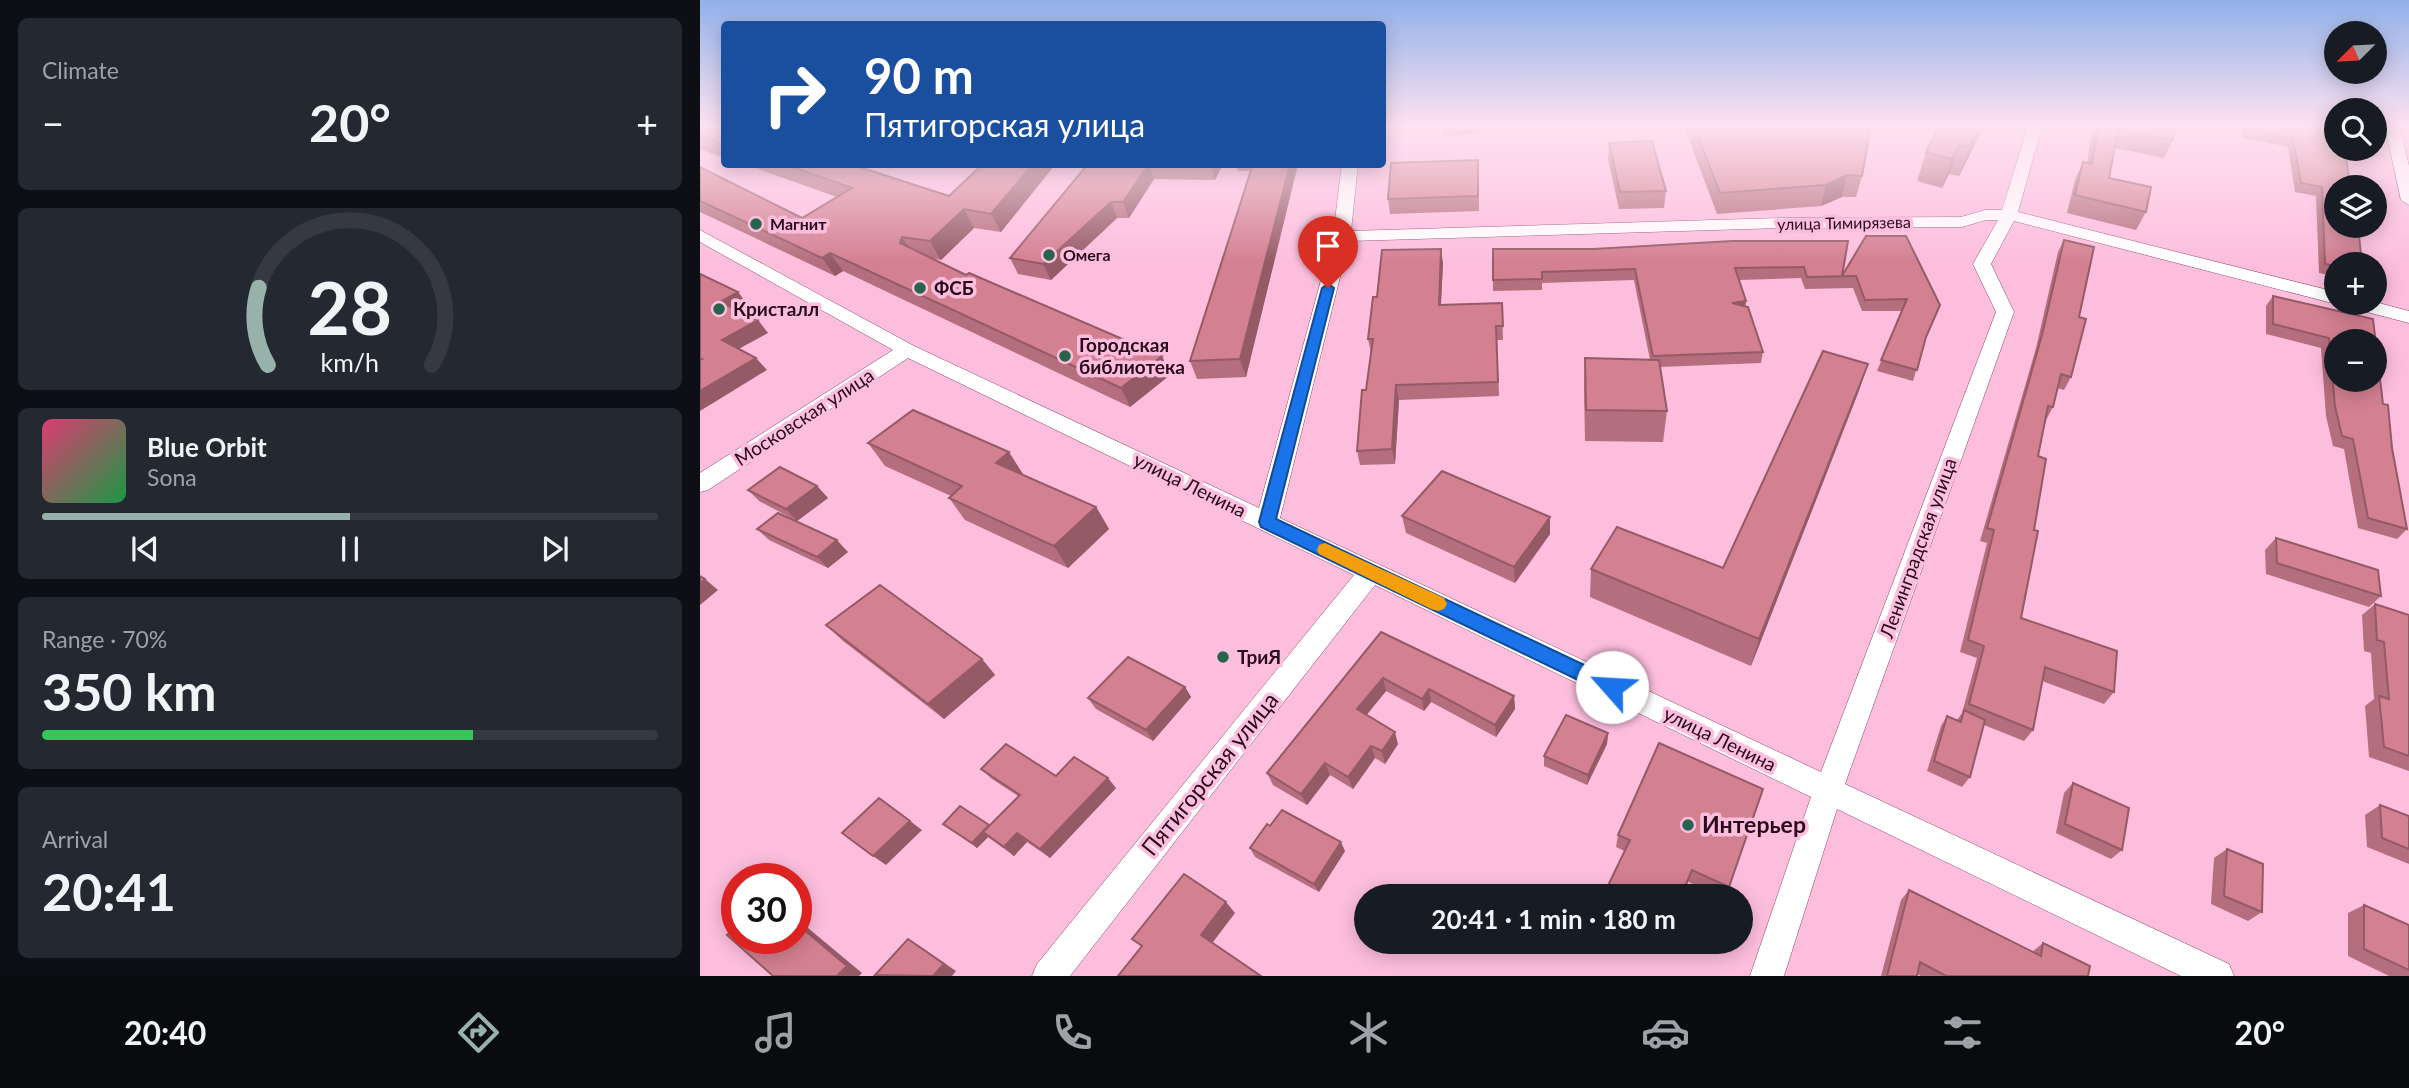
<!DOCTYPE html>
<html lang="en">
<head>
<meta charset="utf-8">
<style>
	:root { --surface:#171b24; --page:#242831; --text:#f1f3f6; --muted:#9ea1a6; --line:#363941; --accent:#96b2aa }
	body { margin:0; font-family:Lato,sans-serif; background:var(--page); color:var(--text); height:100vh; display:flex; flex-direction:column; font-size:26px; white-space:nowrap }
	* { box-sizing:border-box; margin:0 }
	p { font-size:23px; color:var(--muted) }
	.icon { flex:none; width:38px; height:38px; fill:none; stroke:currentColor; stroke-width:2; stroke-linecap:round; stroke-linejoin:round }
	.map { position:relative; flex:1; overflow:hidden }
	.details { display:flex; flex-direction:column; gap:18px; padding:18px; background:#0d0f14; width:700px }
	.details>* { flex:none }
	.top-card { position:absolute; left:21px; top:21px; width:665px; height:147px; border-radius:7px; box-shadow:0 4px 18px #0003; background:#1a4fa0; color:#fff; overflow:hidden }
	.needle { width:46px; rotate:246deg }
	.fabs { position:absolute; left:1624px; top:21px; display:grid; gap:14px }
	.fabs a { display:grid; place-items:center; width:63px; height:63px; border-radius:50%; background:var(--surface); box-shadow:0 4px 18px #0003; font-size:35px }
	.speed { position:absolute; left:21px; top:863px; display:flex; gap:14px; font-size:35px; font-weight:700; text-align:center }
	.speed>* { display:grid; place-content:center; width:91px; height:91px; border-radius:50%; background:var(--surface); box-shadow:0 4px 18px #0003; line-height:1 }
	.speed .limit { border:10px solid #d22; background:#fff; color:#111 }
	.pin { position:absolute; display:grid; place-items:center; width:60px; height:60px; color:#fff; margin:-72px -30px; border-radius:50% 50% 50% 0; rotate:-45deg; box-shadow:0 0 7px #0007 }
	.pin .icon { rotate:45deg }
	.me { position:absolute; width:77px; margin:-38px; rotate:296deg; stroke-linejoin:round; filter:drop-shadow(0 0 5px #0008) }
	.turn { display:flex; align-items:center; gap:24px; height:147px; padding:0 28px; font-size:32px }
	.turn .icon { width:91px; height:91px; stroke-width:2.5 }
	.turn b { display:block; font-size:49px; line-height:60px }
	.big { font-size:52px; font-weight:700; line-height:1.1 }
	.details .card { flex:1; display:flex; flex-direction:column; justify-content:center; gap:10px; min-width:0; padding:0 24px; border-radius:10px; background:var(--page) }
	.details .dial { align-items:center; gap:0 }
	.dial svg { height:182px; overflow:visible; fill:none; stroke:var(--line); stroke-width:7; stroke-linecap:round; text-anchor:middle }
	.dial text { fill:var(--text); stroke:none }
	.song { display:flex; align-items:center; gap:21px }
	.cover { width:84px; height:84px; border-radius:10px; background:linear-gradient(135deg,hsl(340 70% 55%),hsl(140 70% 35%)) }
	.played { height:7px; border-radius:4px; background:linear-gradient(90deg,var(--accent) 50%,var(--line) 50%) }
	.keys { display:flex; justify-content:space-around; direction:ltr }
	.heat { display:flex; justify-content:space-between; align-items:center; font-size:38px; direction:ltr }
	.charge { height:10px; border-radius:5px; background:linear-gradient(90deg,#34c759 70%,var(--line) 0) }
	.trip { position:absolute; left:654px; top:884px; width:399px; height:70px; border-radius:35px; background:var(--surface); box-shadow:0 4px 18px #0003; font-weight:700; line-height:70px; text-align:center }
	.menu { display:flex; height:112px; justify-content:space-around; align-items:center; background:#090b0e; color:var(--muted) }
	.menu .icon { width:49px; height:49px }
	.menu .selected { color:var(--accent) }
	.menu b { font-size:32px; color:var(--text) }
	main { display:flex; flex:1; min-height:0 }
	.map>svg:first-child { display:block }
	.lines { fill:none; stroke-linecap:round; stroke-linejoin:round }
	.minor-casing { stroke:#874369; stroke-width:1 }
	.minor { fill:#fff; fill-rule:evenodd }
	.wall { fill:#b56e7d }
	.shaded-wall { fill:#945a66 }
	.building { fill:#d38091; stroke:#945a66; stroke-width:2; fill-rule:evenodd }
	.route { fill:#1a73e8; stroke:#114b97; stroke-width:2 }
	.slow { fill:#f59e0b }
	.poi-dot { fill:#27634d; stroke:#fdbede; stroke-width:2.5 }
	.labels { text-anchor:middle; stroke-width:7; stroke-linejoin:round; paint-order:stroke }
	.far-street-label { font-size:16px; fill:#280c1c; stroke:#fdbede }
	.far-poi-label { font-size:16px; font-weight:bold; fill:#280c1c; stroke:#fdbede; text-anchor:start }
	.poi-label { font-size:19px; font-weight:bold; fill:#280c1c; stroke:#fdbede; text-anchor:start }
	.street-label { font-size:19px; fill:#280c1c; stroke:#fdbede }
	.near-street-label { font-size:23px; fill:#280c1c; stroke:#fdbede }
	.near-poi-label { font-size:23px; font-weight:bold; fill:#280c1c; stroke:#fdbede; text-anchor:start }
</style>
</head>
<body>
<main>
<section class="details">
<div class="card"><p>Climate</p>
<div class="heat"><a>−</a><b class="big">20°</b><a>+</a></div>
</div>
<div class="card dial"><svg viewBox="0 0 100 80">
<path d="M14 69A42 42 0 1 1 86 69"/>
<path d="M14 69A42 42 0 0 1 10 35" stroke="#96b2aa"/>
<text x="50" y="56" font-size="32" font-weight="700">28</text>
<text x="50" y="72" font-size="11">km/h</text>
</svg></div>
<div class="card">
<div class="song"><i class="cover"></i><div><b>Blue Orbit</b><p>Sona</p></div></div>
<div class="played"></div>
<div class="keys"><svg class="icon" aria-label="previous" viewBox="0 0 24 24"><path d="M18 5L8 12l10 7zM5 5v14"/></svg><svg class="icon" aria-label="pause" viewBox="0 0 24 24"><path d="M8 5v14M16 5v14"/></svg><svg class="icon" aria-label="next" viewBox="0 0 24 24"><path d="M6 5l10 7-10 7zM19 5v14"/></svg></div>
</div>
<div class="card"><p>Range · 70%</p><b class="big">350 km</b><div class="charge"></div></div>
<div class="card"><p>Arrival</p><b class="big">20:41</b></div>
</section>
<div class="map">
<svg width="1709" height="976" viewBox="0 0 1709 976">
	<rect width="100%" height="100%" fill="#fdbede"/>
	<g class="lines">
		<g class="minor-casing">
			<g id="minor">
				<path d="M1328,126h14l-24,86 318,80v11h4l-4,1 -322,-83 -23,43 23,48 -169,472 384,180 5,12h-53l-344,-167 -53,167h-34l61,-179 -436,-212 -305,391h-38l5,-12 317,-389 -446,-217 -200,132 -8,2v-19l193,-123 -193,-108v-12l214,116 345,162 74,-272 9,-72h16l-7,67 430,-13 180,-1 24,-7h17zM1286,220h12l-25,44 23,48 -175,460 -541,-254 69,-277 432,-13 181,-1z"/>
				<polygon points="1685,126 1699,126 1709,166 1709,205 1701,200"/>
				<polygon points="1675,302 1709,311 1709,323 1648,307 1646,303"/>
			</g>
		</g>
		<use href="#minor" class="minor"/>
	</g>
	<g class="wall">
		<polygon points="0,126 24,126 24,158 0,149"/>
		<polygon points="742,126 779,126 780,134 743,136"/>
		<polygon points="984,126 1171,126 1162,176 1156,197 1142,197 1121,206 1017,214"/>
		<polygon points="1284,126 1259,176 1249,174 1242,188 1217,181 1226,152"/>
		<polygon points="1393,126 1475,126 1473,140 1464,158 1415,148 1409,178 1446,212 1436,230 1367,213 1375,180 1383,162 1387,163"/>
		<polygon points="1544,126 1636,126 1636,277 1619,273 1616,196 1595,192 1588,147 1542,137"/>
		<polygon points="909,143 966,191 964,208 919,209 908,159"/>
		<polygon points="44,164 150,164 249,196 354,166 301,232 274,228 241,260 231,258 266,275 462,356 470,375 430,407 143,271 135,276 0,212 0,167 102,218 137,197"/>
		<polygon points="388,164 523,164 515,180 454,179 429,218 417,218 351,280 318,274 310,258"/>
		<polygon points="536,164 598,164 546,377 497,379 490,361 551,171 538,171"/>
		<polygon points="779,175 779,211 690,214 688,199"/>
		<polygon points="1206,236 1225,341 1213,381 1177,371 1202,311 1162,311 1153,288 1105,289 1101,278 1039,280 1046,301 1045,307 1063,352 1061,363 960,367 967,411 963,442 885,441 884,389 885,358 950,360 934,280 842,283 842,290 793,291 793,280 893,249 1032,241 1142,276"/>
		<polygon points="1364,240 1379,317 1371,377 1364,390 1357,388 1353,407 1346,420 1338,456 1334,530 1321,618 1414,692 1404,704 1342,681 1333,730 1324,741 1284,725 1270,777 1262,787 1227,771 1241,726 1247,716 1257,720 1262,713 1277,658 1260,652 1287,543 1280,541 1336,348 1358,252"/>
		<polygon points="743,263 741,305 802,303 803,340 797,340 799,396 699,400 695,464 660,465 657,451 671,353 668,339 677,297"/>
		<polygon points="1573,296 1673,319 1683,404 1707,529 1697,539 1658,528 1644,449 1633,446 1626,416 1621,348 1566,334 1566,306"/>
		<polygon points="1168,364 1158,393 1051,666 890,597 891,569 1023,568"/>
		<polygon points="168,443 323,474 323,475 396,507 409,529 368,568 265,520 249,498 251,496 185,466"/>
		<polygon points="117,486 128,498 97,521 59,501 48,490"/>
		<polygon points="702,516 850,534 815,583 706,533"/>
		<polygon points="57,529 148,552 128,568 69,540"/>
		<polygon points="1576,538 1681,596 1669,607 1566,574 1565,550"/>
		<polygon points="1675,604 1709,615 1709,771 1669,757 1665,706 1674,699 1671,653 1664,651 1662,615"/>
		<polygon points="126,625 282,659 295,675 244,719 143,641"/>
		<polygon points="681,632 814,696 815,709 796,737 731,702 724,711 686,691 666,715 698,744 685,764 675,758 653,789 630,775 607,805 573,785 567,773"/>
		<polygon points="485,687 491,697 453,741 396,709 388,698"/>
		<polygon points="908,733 907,744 887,785 844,766 844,756"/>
		<polygon points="281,769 356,776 416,788 350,858 327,842 314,856 288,837 277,848 243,824 290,825 318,796 292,779"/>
		<polygon points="1373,783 1422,850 1411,859 1356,833 1364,793"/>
		<polygon points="1063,789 1025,896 1018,896 916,847 918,835"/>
		<polygon points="1680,805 1709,816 1709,864 1667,847 1665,815"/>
		<polygon points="570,826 645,851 619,892 555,857 550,848"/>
		<polygon points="1527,849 1562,912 1548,921 1511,904 1514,858"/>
		<polygon points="1209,890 1332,952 1343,943 1388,976 1221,976 1217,974 1217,976 1181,976 1201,900"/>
		<polygon points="1664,905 1709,925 1709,976 1689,976 1648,956 1648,913"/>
		<polygon points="945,942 964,942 960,950"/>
	</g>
	<g class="shaded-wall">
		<polygon points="1280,126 1284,126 1259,176 1269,147"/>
		<polygon points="1259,145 1249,174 1242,188 1252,159"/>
		<polygon points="333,164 354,164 354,166 301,232 291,214"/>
		<polygon points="449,164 454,179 429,218 423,202"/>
		<polygon points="510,164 523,164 515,180"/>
		<polygon points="590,164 598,164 546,377 540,359"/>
		<polygon points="1147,175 1142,197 1121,206 1126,185"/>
		<polygon points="411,202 417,218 351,280 343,264"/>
		<polygon points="264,209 274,228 241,260 230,241"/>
		<polygon points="202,237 213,255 200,243"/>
		<polygon points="741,249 743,263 740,319 739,305"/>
		<polygon points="130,253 143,271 135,276 122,258"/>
		<polygon points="38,292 48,305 30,315 20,302"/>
		<polygon points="1046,301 1044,312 1032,303"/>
		<polygon points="58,320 68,333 33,352 22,340"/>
		<polygon points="462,356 470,375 430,407 421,388"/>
		<polygon points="56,358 67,370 0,411 0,391"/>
		<polygon points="1168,364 1158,393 1051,666 1059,639"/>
		<polygon points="696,385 699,400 695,464 692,449"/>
		<polygon points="309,452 323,474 310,486 296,463"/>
		<polygon points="117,486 128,498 97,521 86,509"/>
		<polygon points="396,507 409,529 368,568 354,546"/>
		<polygon points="850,517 850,534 815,583 814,567"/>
		<polygon points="137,540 148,552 128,568 117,557"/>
		<polygon points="5,579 18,590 0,605 0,583"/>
		<polygon points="282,659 295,675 244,719 228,704"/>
		<polygon points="683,678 686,691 661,722 657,709"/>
		<polygon points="485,687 491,697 453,741 446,730"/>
		<polygon points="729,689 731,702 724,711 722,699"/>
		<polygon points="814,696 815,709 796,737 795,725"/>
		<polygon points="695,732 698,744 685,764 682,751"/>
		<polygon points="908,733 907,744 887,785 888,775"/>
		<polygon points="671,746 675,758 653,789 648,777"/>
		<polygon points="625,763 630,775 607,805 601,794"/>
		<polygon points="408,778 416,788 350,858 340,849"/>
		<polygon points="210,821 222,830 186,865 173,856"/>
		<polygon points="289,825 283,832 288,837 277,848 272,843"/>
		<polygon points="317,833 327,842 314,856 304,847"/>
		<polygon points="641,842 645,851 619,892 614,884"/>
		<polygon points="992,870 983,896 981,896"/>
		<polygon points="526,902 535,913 510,946 501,935"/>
		<polygon points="96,918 162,973 159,976 137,976 96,923"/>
		<polygon points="208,939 221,947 256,971 252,976 233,976"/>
	</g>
	<g class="building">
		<polygon points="0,126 24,126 24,144 0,136"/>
		<polygon points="994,126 1171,126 1162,176 1147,175 1126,185 1020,193"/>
		<polygon points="1240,126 1280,126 1269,147 1259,145 1252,159 1226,152"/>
		<polygon points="1398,126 1475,126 1473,140 1418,130 1409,178 1451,187 1446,212 1375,195 1383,162 1392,164"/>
		<polygon points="1548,126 1636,126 1636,149 1645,149 1650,187 1636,187 1636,226 1658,226 1662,264 1636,264 1636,266 1625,264 1622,187 1601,183 1593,138 1548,128"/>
		<polygon points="952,141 966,191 920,192 909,143"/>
		<polygon points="778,160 778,196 688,199 691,163"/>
		<polygon points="84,164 150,164 249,196 283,164 333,164 291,214 264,209 230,241 202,237 200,243 266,275 269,273 462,356 421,388 130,253 122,258 0,201 0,167 102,218 152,188"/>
		<polygon points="388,164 449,164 423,202 411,202 343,264 310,258"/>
		<polygon points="553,164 590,164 540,359 490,361"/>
		<polygon points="1166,236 1206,236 1240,305 1226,337 1217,370 1181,360 1207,299 1165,300 1156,276 1107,277 1104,267 1035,268 1046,301 1032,303 1048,307 1063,352 953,356 935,269 842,272 842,279 793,280 793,249 893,249 1032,241 1148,241 1142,276"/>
		<polygon points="1364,240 1394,247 1379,317 1386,319 1371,377 1361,374 1353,407 1348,406 1338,456 1346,459 1334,530 1338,531 1321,618 1417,651 1414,692 1345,667 1333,730 1269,704 1284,646 1268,640 1294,530 1287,528 1342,335"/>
		<polygon points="741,249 739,305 802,303 803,326 796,326 798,382 696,385 692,449 657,451 662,390 666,390 673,339 668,339 673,297 677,297 682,250"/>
		<polygon points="0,274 38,292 20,302 58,320 22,340 56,358 0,391 0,360 2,359 0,358"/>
		<path d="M1573,296l100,23 10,85 5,1 4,43 15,81 -39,-11 -15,-79 -11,-3 -7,-30 -6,-68 -56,-14zM1636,341h39v39h-39z"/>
		<polygon points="1123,351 1168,364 1059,639 891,569 917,527 1023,568"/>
		<polygon points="885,358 959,360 967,411 886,410"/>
		<polygon points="213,410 309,452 296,463 396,507 354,546 249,498 262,486 168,443"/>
		<polygon points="80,467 117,486 86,509 48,490"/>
		<polygon points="742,471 850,517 814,567 702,516"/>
		<polygon points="78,513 137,540 117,557 57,529"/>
		<polygon points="1576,538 1678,570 1681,596 1577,563"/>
		<polygon points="0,576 5,579 0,583"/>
		<polygon points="180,585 282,659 228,704 126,625"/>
		<polygon points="1675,604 1709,615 1709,756 1684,747 1679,696 1689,699 1684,642 1677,640"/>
		<polygon points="681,632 814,696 795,725 729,689 722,699 683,678 657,709 695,732 682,751 671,746 648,777 625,763 601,794 567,773"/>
		<polygon points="428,657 485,687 446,730 388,698"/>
		<polygon points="1264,710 1285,720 1270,777 1234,761 1247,716 1261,722"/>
		<polygon points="866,715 908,733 888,775 844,756"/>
		<polygon points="959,743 1063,789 1029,887 992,870 981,896 903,896 930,840 918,835"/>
		<polygon points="306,744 356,776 374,757 408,778 340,849 317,833 304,847 283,832 320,795 281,769"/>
		<polygon points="1373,783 1429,808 1422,850 1365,824"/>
		<polygon points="179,798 210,821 173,856 142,833"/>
		<polygon points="1680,805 1709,816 1709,849 1682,838"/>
		<polygon points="260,806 289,825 272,843 243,824"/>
		<polygon points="582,810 641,842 614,884 550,848 567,824 570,826"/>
		<polygon points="1527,849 1563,864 1562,912 1524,896"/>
		<polygon points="484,874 526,902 501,935 561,976 418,976 442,946 432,939"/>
		<polygon points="1209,890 1341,956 1343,943 1390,966 1388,976 1246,976 1220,962 1217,976 1187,976"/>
		<polygon points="1664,905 1709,925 1709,970 1664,949"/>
		<polygon points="96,923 147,966 137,976 73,976 27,935 37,926 37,938 96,938"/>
		<polygon points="208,939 244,964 233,976 175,975"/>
	</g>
	<linearGradient id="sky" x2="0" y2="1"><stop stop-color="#91b1ea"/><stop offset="0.48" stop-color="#fee2f0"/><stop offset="1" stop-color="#fee2f0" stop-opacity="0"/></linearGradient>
	<rect width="1709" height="263" fill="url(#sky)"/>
	<polygon class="route" points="628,284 634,288 576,519 918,681 921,687 918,693 912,695 905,693 561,527 559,522 622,288"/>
	<polygon class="slow" points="625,543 744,598 747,604 744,609 738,611 731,609 619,554 617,550 619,545"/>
	<g class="poi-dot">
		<circle cx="56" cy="224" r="7"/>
		<circle cx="349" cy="255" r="7"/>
		<circle cx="220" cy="288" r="7"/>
		<circle cx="19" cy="309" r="7"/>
		<circle cx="365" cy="356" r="7"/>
		<circle cx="523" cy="657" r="7"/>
		<circle cx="988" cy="825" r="7"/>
	</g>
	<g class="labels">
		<g class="far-street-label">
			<text transform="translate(1144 223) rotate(-1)" y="6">улица Тимирязева</text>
		</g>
		<g class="far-poi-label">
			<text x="70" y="230">Магнит</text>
			<text x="363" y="261">Омега</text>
		</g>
		<g class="poi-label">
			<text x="234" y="295">ФСБ</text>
			<text x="33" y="316">Кристалл</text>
			<text x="379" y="352">Городская<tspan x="379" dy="22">библиотека</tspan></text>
			<text x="537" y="664">ТриЯ</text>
		</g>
		<g class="street-label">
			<text transform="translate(104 417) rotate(-33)" y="7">Московская улица</text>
			<text transform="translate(490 485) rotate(26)" y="7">улица Ленина</text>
			<text transform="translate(1218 548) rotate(-70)" y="7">Ленинградская улица</text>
			<text transform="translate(1020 739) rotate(26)" y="7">улица Ленина</text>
		</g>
		<g class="near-street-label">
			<text transform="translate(510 774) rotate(-51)" y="8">Пятигорская улица</text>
		</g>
		<g class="near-poi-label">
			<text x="1002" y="833">Интерьер</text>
		</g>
	</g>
</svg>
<div class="fabs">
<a><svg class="needle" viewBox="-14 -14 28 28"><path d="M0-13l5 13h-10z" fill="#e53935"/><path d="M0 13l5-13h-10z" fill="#9ea1a6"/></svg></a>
<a><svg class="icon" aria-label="search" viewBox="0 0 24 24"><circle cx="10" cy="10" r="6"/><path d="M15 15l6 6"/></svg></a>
<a><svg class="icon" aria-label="layers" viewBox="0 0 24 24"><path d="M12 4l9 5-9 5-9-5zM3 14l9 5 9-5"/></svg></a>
<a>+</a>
<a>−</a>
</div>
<div class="speed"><div class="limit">30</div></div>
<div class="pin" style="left:628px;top:288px;background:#d93025"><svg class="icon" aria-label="arrive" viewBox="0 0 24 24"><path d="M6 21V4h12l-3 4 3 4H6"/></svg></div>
<svg class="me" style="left:912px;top:687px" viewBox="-20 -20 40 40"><circle r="19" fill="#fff"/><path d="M0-13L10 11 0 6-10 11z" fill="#1a73e8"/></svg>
<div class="trip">20:41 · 1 min · 180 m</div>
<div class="top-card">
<div class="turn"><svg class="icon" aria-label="right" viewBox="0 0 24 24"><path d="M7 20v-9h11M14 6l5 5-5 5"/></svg><div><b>90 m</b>Пятигорская улица</div></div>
</div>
</div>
</main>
<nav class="menu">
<b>20:40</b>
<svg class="icon selected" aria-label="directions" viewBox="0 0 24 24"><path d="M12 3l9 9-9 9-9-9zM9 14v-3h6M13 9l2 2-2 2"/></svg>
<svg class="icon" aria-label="music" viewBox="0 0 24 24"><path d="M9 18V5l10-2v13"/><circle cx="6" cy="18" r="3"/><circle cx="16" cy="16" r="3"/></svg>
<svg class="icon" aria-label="phone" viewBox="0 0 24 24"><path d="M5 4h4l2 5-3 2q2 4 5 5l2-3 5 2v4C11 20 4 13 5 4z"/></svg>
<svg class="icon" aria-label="climate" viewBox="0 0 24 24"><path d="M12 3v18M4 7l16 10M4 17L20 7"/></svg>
<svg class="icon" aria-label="car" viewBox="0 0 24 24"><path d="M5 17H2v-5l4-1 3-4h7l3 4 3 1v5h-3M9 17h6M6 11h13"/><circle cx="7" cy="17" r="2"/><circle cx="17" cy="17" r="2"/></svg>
<svg class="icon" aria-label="filters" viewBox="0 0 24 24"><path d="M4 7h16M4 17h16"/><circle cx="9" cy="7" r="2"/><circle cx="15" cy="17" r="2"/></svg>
<b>20°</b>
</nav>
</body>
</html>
